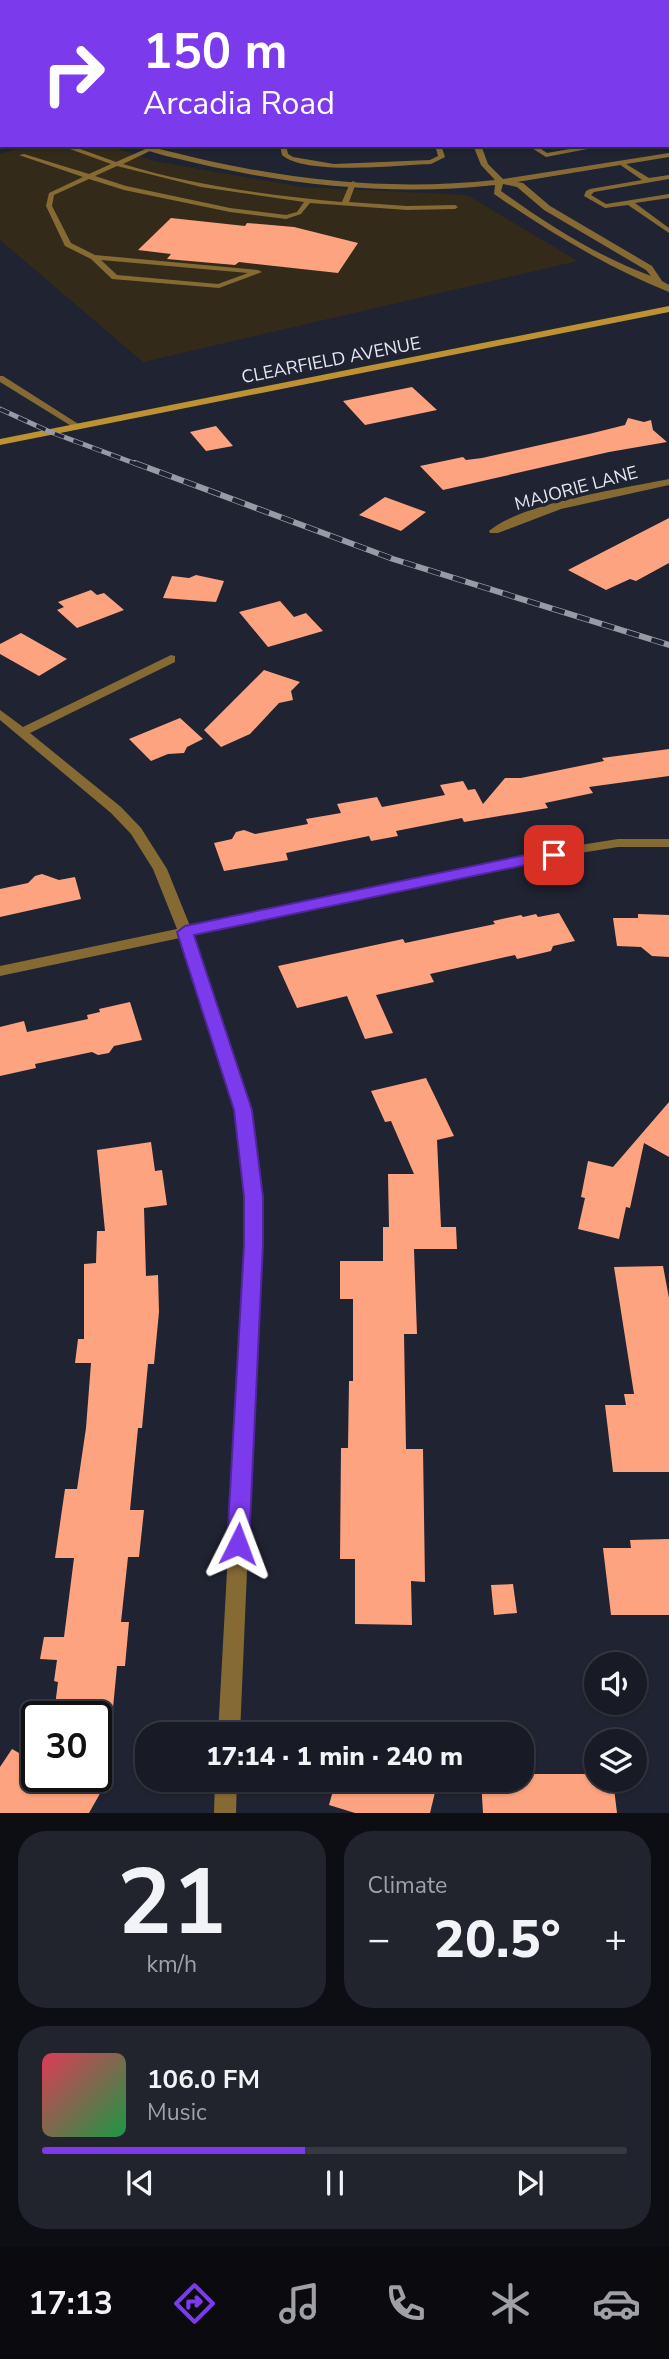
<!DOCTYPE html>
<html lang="en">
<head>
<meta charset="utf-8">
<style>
	:root { --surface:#181a25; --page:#21232d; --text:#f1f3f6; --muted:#9fa1a7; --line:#363842; --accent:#7c3aed }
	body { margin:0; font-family:"Nunito Sans",sans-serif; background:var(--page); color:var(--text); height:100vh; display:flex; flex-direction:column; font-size:26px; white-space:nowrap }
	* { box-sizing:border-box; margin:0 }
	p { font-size:23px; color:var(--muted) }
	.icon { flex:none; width:38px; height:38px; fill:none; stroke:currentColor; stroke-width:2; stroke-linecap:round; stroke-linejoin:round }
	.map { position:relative; height:1813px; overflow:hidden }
	.sheet { display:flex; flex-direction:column; gap:18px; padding:18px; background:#0d0e14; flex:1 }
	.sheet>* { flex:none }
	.hud { position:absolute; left:0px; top:0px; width:670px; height:147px; box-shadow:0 2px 5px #0004,0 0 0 2px var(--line); background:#7c3aed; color:#fff; overflow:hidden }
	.fabs { position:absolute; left:584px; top:1652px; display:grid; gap:14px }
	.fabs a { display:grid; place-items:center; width:63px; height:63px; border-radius:50%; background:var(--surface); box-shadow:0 2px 5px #0004,0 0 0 2px var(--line); font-size:35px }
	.speed { position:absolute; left:21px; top:1701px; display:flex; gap:14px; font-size:35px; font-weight:700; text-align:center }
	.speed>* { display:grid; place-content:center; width:91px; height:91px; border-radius:50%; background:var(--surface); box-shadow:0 2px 5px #0004,0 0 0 2px var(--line); line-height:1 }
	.speed .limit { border:4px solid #111; border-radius:10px; background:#fff; color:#111 }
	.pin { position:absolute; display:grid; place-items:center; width:60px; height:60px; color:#fff; margin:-30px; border-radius:14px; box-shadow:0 4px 10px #0006 }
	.me { position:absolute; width:77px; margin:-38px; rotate:3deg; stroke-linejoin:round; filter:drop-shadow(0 0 5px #0008) }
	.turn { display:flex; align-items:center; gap:24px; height:147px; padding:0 28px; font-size:32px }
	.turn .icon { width:91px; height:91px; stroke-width:2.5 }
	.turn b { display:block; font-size:49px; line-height:60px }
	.big { font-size:52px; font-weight:800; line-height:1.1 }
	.sheet .widget { flex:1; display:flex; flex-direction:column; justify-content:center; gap:10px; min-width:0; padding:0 24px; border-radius:28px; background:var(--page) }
	.sheet .dial { align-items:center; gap:0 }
	.dial b { font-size:91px; line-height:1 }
	.song { display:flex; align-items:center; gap:21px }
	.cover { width:84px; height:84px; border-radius:10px; background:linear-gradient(135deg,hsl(350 70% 55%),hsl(140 70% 35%)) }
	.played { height:7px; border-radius:4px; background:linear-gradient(90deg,var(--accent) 45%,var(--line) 45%) }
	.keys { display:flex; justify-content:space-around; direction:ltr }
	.heat { display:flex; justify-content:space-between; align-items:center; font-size:38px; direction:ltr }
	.sheet .tiles { flex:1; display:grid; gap:18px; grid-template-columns:1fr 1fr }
	.widget:last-child { grid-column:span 2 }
	.trip { position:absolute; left:135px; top:1722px; width:399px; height:70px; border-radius:28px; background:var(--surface); box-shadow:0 2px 5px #0004,0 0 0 2px var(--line); font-weight:800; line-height:70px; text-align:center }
	.dock { display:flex; height:112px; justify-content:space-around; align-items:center; background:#0a0a0f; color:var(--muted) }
	.dock .icon { width:49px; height:49px }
	.dock .on { color:var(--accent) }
	.dock b { font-size:32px; color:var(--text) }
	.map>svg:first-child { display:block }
	.education { fill:#332a1a }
	.building { fill:#fea37f }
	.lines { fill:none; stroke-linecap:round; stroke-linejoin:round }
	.lane { fill:#866a34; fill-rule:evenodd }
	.street { fill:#866a34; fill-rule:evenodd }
	.secondary { fill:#be9232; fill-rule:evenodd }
	.rail-far1-casing { stroke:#989ba6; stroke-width:5 }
	.rail-casing { stroke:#989ba6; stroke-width:6 }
	.rail-far1 { stroke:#202331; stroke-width:3.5; stroke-dasharray:10; stroke-linecap:butt }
	.rail { stroke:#202331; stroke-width:4.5; stroke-dasharray:13; stroke-linecap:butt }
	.route { fill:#7c3aed; stroke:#51269a; stroke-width:2 }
	.labels { text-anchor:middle; stroke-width:7; stroke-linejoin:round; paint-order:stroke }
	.far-street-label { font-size:18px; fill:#e5e8f2; stroke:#202331 }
</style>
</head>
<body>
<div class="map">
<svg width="669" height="1813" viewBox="0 0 669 1813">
	<rect width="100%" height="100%" fill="#202331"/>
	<polygon class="education" points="32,145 107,145 154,161 302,187 467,195 578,261 143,362 0,240 0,154"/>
	<g class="building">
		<polygon points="171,218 245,226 247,223 294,227 358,243 338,273 239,262 235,265 167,259 171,254 138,250"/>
		<polygon points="412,387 437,410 365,425 343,401"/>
		<polygon points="628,418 644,422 651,420 653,430 667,442 609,452 443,490 420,466 463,457 466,460 482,458 589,434 625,425"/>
		<polygon points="216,426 233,446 206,451 190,432"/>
		<polygon points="385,497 426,512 401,531 359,515"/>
		<polygon points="669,518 669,563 636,581 630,579 606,590 568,570"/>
		<polygon points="196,575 224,581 216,602 163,598 172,576 189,578"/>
		<polygon points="91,590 97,595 104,593 124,610 77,628 57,610 64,607 58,602"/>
		<polygon points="280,601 294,617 306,613 323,631 268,647 239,612"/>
		<polygon points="21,633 67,659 39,676 0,654 0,644"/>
		<polygon points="264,670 300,682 291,691 293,700 279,703 250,734 221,747 204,730"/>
		<polygon points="180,718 203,739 187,747 184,753 168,754 151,761 129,739"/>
		<polygon points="669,749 669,776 589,787 593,793 545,803 548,808 464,822 462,818 396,831 398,836 371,841 369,836 286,853 288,860 224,871 214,843 232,839 236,832 244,830 255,834 308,824 306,819 341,813 337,804 377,797 382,807 445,795 440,785 463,781 468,790 475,789 483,804 505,778 521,778 604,761 602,758"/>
		<polygon points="42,874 59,880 75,877 81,899 0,917 0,889 28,883 35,876"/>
		<polygon points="559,913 575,941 553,946 551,951 517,959 515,955 430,974 434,982 376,995 393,1033 365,1039 347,996 297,1008 278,966 403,939 405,943 495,924 493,921 521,915 523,917 536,914 538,917"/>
		<polygon points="638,914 669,915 669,957 652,956 641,947 617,946 613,918 638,918"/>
		<polygon points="130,1002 142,1040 114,1046 109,1053 98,1055 92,1052 35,1064 36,1068 0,1076 0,1027 24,1021 27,1032 88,1019 87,1015 100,1012 99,1009"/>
		<polygon points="426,1078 454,1136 437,1140 441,1227 456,1227 457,1249 414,1249 417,1334 404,1334 406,1449 423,1449 425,1582 411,1581 412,1625 355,1624 355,1559 340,1559 341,1448 348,1448 349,1381 353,1381 353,1299 340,1299 340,1261 383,1261 383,1227 389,1227 388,1174 414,1174 391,1121 385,1122 371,1091"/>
		<polygon points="669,1102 669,1157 644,1143 630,1208 626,1207 619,1239 578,1229 585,1198 581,1197 588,1161 613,1167"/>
		<polygon points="151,1142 155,1171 162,1170 167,1205 144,1208 146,1276 158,1275 159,1312 154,1364 148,1364 142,1428 138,1428 130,1510 144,1510 139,1557 128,1557 121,1622 129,1622 125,1666 117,1666 113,1708 55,1706 58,1682 54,1681 57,1660 40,1659 44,1637 64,1637 74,1558 55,1558 65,1489 77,1489 86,1428 91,1363 75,1363 78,1339 84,1339 84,1264 96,1263 97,1231 105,1231 97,1150"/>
		<polygon points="663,1266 669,1298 669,1472 613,1472 605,1405 626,1405 624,1394 634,1394 614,1267"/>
		<polygon points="669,1539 669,1615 611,1615 603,1548 631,1548 630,1540"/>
		<polygon points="513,1584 517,1613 494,1615 491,1585"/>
		<polygon points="12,1749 37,1763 37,1776 110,1776 89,1813 0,1813 0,1767"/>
		<polygon points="522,1774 597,1774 597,1780 613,1780 617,1813 483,1813 481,1780 522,1780"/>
		<polygon points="336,1780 438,1780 430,1813 355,1813 329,1805"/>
	</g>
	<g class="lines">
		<g class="lane">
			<rect x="0" y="47" width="2" height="4"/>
			<rect x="0" y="72" width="2" height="4"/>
			<rect x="668" y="84" width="1" height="4"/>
			<rect x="0" y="89" width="2" height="4"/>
			<polygon points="0,111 2,112 2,117 0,116"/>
			<rect x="668" y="116" width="1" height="4"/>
			<rect x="668" y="133" width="1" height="4"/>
			<polygon points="0,145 11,145 0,149"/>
			<path d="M59,145h10l47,17 34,-15 3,2 -1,1 -29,14c71,22 146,31 219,38l8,-19 3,-2 3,2 -7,19 58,4 48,-1 3,2 -3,2 -48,1 -97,-7 -9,11 -15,5 -56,-7 -106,-22 -35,-11 -35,16 -2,11 19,37 24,12 163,15 4,2 -43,16 -107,-9 -21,-20 -26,-13 -19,-40 3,-13 34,-16 -64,-22 5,-1 65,20 22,-10zM117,166l84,21 103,15 -7,10 -11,3 -56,-7 -104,-22 -31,-10zM101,260l147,13 -30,11 -101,-9z"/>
			<path d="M280,145h6l2,9 5,3 41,7 96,-4 8,-4 -3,-11h6l4,12 -14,7c-33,1 -125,12 -149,-9z"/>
			<polygon points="527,145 535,145 547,153 592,145 608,145 546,157"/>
			<polygon points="621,161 649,178 669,175 669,179 594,192 591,195 606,204 669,194 669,198 635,203 669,228 669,233 628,205 605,208 584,196 586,191 590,189 642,180 619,164 618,163"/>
			<polygon points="0,376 3,376 80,425 73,427 0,382"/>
		</g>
		<g class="street">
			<polygon points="17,0 23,0 15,2"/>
			<polygon points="2,19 2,25 0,26 0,20"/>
			<polygon points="0,54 2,54 2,65 0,64"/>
			<path d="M135,145c14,0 27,5 41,8 23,6 46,11 68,15 83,16 168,21 251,12l-14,-15 -8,-20h8l7,19 15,15 166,-26v4l-152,25 6,1 27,23 102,60 10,15 7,4v7c-62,-25 -120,-60 -175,-98l1,-9c-99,11 -202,1 -299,-22 -20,-5 -44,-9 -61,-18zM503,184l14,3 27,23 102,60 5,6c-54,-20 -104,-52 -150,-85z"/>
			<path d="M669,479v6l-108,24 -63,24h-8l-1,-2c32,-28 136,-43 180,-52z"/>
			<polygon points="171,655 175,656 175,662 30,733 121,807 141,828 167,869 190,926 580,845 618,839 669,839 669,847 618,847 580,853 193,935 251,1110 261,1197 261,1245 240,1734 218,1734 245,1245 245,1197 235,1110 180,938 0,976 0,966 177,929 153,869 131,834 111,813 0,720 0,710 23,727"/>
			<polygon points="215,1780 237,1780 236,1813 214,1813"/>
		</g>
		<polygon class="secondary" points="669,306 669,312 0,445 0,439"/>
		<g class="rail-far1-casing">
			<polyline id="rail-far1" points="0,409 48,431 139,465"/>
		</g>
		<g class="rail-casing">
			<polyline id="rail" points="135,463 393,559 669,645"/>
		</g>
		<use href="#rail-far1" class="rail-far1"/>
		<use href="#rail" class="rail"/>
	</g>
	<polygon class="route" points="554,849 559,851 562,855 559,858 194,935 252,1110 263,1197 263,1245 249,1544 246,1551 238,1555 230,1551 227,1544 244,1245 244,1197 234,1110 177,932 185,926"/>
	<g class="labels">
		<g class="far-street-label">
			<text transform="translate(331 360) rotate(-11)" y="6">CLEARFIELD AVENUE</text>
			<text transform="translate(576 488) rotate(-15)" y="6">MAJORIE LANE</text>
		</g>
	</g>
</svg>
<div class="fabs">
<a><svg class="icon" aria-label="sound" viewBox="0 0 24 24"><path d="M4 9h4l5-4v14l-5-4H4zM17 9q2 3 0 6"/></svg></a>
<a><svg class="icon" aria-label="layers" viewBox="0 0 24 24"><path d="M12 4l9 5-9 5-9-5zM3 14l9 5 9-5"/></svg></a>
</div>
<div class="speed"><div class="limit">30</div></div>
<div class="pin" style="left:554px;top:855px;background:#d93025"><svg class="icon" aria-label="arrive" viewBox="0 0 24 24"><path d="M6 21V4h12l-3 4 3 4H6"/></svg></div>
<svg class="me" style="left:238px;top:1544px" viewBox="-20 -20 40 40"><path d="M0-17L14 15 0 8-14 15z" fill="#7c3aed" stroke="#fff" stroke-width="4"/></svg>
<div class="trip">17:14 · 1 min · 240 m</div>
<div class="hud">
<div class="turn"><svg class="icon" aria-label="right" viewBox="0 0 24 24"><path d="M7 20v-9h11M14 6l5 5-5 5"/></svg><div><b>150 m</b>Arcadia Road</div></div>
</div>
</div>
<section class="sheet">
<div class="tiles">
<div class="widget dial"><b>21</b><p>km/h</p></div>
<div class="widget"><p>Climate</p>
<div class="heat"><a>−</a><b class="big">20.5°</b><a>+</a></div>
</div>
<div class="widget">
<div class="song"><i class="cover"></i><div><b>106.0 FM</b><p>Music</p></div></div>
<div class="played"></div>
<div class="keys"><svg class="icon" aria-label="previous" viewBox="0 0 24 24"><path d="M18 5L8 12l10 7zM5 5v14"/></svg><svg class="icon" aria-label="pause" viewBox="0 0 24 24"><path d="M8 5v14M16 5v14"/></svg><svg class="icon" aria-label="next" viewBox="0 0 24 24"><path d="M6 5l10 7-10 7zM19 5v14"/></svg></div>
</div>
</div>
</section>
<nav class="dock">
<b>17:13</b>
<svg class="icon on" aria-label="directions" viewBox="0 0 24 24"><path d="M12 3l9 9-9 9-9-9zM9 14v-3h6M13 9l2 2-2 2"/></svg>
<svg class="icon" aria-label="music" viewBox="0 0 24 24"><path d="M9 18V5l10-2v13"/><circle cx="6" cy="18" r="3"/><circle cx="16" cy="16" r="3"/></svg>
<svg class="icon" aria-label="phone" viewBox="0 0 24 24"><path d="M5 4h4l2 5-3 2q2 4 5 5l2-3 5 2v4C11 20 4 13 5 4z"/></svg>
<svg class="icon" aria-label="climate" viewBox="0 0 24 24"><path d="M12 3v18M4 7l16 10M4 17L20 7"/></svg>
<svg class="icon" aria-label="car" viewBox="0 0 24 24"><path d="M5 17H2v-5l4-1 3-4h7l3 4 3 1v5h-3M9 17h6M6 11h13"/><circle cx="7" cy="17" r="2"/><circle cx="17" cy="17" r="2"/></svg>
</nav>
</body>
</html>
